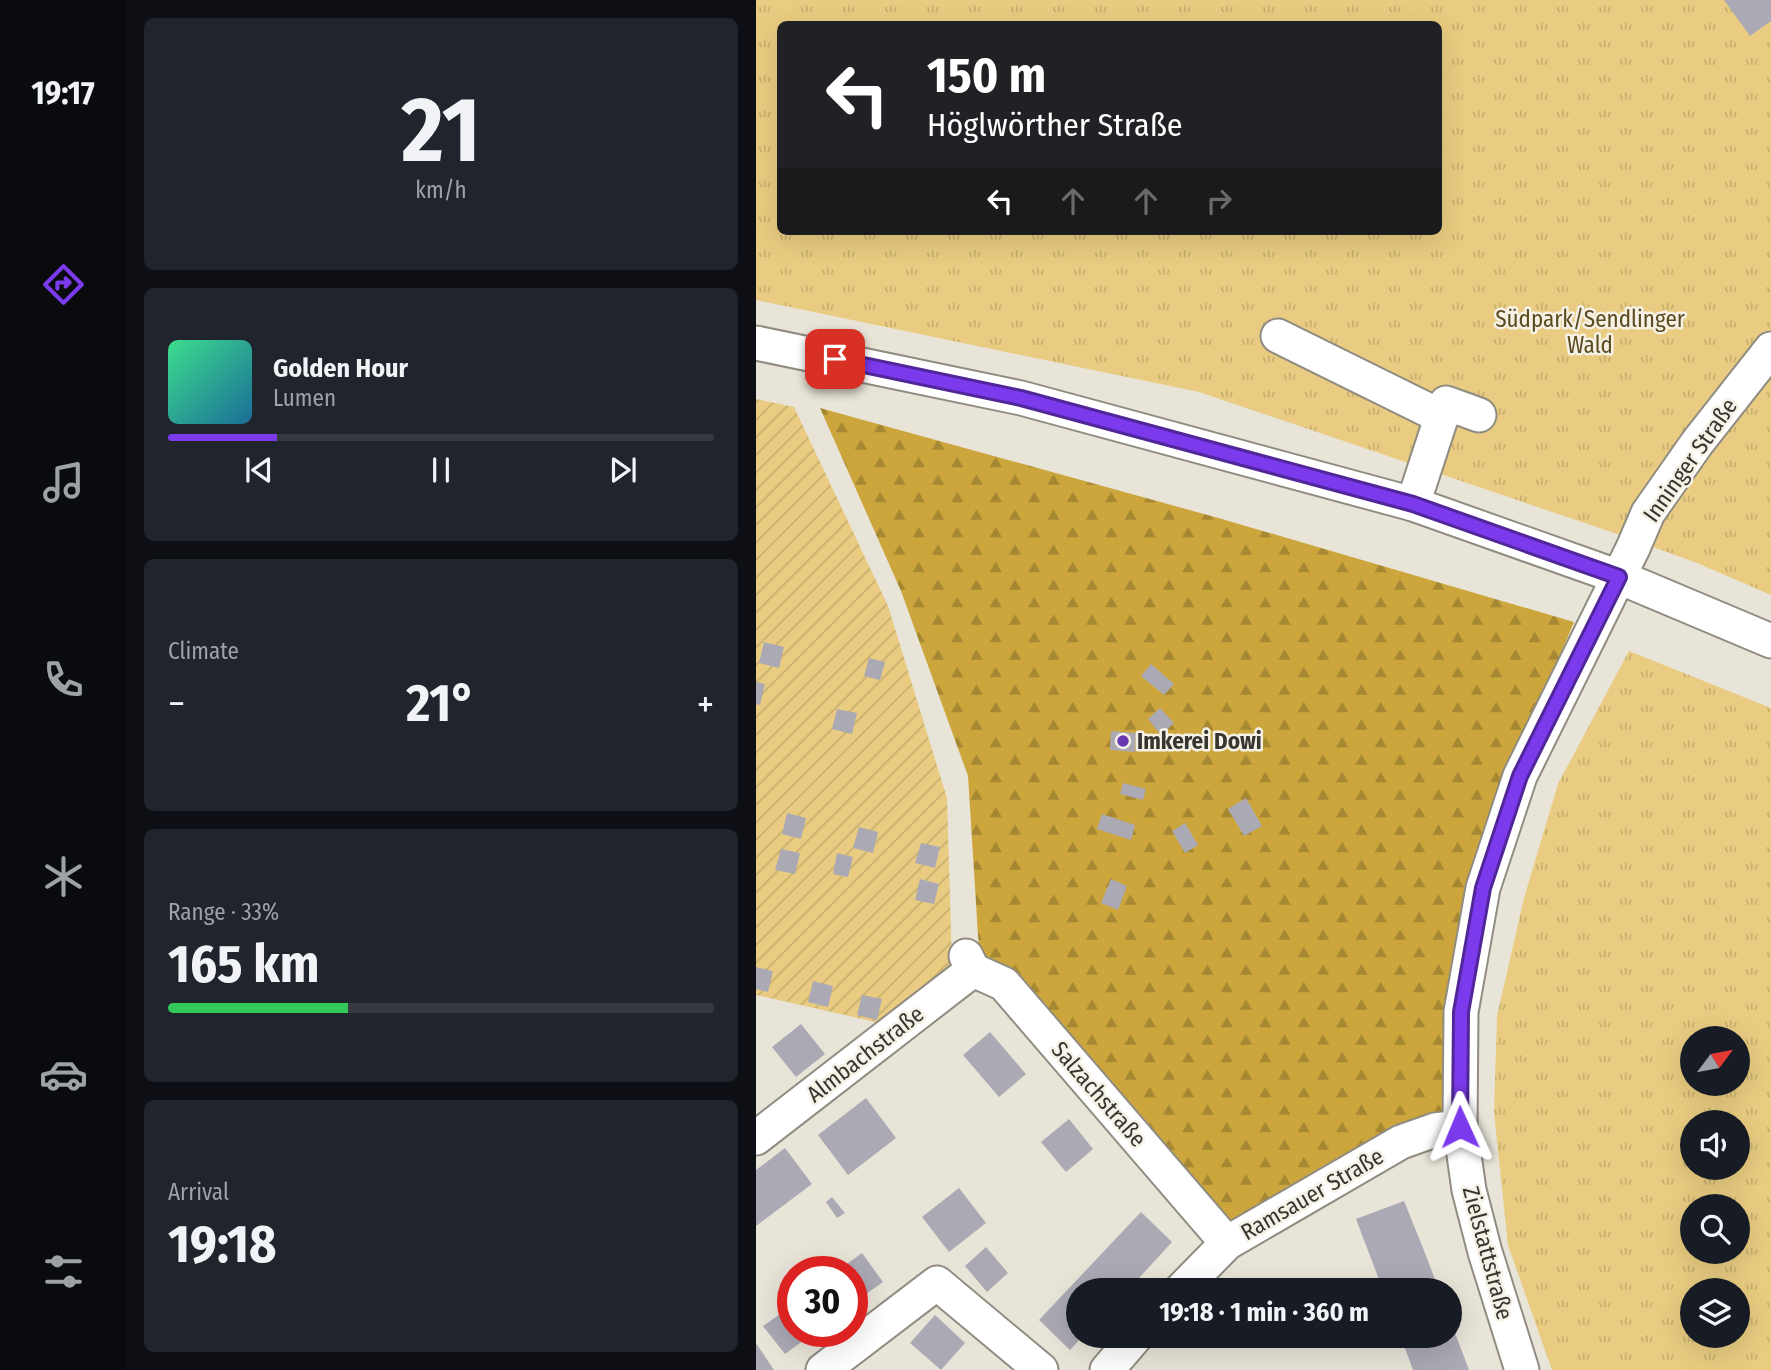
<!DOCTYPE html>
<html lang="en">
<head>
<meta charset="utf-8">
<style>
	:root { --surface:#171b24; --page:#20242c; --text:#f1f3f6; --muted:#9ea1a6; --line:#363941; --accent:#7c3aed }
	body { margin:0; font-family:"Fira Sans Condensed",sans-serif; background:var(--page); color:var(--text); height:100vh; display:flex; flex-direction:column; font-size:26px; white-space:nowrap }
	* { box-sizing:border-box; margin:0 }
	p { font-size:23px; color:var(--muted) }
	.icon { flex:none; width:38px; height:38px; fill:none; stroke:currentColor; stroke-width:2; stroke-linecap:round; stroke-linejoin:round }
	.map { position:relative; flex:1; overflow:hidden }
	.details { display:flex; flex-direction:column; gap:18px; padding:18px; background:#0d0f14; width:630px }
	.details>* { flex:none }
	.top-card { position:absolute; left:21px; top:21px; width:665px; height:214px; border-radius:10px; box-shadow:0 7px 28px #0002; background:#202124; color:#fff; overflow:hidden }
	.needle { width:46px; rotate:58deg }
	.buttons { position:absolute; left:924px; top:1026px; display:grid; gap:14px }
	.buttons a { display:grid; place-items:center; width:70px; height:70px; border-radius:50%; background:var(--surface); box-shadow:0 7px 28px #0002; font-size:35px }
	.speed { position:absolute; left:21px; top:1256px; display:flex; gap:14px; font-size:35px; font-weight:700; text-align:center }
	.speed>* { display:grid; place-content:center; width:91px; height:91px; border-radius:50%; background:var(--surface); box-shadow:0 7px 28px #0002; line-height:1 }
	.speed .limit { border:10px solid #d22; background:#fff; color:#111 }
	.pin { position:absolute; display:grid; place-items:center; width:60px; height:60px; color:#fff; margin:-30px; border-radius:14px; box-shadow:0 4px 10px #0006 }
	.me { position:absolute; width:77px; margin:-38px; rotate:359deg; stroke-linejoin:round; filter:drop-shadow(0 0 5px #0008) }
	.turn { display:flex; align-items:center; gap:24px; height:147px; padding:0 35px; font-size:32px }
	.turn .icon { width:91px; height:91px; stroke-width:2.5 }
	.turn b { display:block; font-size:49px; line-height:60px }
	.lanes { display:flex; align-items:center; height:66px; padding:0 35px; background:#0003; justify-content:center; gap:35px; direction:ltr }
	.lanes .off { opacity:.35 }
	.big { font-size:52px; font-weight:700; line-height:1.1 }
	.details .tile { flex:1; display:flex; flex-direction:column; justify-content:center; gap:10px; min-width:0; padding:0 24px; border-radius:10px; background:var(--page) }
	.details .dial { align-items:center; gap:0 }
	.dial b { font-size:91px; line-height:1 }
	.song { display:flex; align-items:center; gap:21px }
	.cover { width:84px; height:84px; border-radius:10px; background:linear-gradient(135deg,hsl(150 70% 55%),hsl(200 70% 35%)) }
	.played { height:7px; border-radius:4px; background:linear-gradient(90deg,var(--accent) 20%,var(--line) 20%) }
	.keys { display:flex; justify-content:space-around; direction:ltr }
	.heat { display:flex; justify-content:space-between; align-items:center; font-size:38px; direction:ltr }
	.charge { height:10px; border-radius:5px; background:linear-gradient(90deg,#34c759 33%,var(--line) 0) }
	.trip { position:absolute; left:310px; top:1278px; width:396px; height:70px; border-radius:35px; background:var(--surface); box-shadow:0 7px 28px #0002; font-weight:700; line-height:70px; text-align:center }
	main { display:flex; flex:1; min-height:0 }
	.menu { display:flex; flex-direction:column; width:126px; justify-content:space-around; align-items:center; background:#090b0e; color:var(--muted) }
	.menu .icon { width:49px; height:49px }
	.menu .current { color:var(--accent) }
	.menu b { font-size:32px; color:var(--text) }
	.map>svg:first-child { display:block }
	.forest { fill:url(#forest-firs) }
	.park { fill:url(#park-tufts); fill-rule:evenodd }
	.garden { fill:url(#garden-furrows) }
	.building { fill:#aba9b4 }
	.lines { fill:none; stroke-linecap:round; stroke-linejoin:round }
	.minor-casing { stroke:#908c81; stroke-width:37 }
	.minor { stroke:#fff; stroke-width:33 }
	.route-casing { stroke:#51269a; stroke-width:18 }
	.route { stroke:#7c3aed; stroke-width:12 }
	.poi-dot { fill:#673ab2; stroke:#f6f1e5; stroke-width:2.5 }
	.labels { text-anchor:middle; stroke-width:5; stroke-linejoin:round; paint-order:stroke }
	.park-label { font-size:23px; fill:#5b4b20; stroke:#f6f1e5 }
	.street-label { font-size:23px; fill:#373530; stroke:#f6f1e5 }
	.poi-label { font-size:23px; font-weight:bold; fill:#373530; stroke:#f6f1e5; text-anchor:start }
</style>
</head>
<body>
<main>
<nav class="menu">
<b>19:17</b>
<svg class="icon current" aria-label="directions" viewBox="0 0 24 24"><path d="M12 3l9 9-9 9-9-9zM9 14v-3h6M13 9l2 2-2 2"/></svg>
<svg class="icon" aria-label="music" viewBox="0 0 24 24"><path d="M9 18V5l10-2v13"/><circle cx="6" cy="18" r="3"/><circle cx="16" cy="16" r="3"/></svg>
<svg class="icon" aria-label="phone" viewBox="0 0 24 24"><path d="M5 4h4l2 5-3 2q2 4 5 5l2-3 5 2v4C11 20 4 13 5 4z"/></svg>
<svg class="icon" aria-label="climate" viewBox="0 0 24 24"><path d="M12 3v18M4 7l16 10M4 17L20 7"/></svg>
<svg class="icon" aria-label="car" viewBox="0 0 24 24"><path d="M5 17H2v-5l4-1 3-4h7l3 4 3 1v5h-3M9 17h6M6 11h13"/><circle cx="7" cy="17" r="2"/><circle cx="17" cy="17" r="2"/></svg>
<svg class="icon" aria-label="filters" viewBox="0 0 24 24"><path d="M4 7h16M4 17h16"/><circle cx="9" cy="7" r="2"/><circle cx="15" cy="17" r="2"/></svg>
</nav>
<section class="details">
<div class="tile dial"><b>21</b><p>km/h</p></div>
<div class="tile">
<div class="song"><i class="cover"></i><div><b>Golden Hour</b><p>Lumen</p></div></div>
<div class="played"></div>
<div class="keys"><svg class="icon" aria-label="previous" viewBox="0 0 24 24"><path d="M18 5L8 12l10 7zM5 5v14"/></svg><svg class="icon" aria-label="pause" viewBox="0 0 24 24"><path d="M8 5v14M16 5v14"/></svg><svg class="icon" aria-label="next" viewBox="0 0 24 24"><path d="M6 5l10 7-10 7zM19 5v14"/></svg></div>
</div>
<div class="tile"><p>Climate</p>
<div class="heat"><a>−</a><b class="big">21°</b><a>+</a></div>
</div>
<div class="tile"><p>Range · 33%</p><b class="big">165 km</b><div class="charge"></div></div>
<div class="tile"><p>Arrival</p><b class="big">19:18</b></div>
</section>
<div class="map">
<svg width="1015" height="1370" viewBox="0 0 1015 1370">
	<defs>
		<pattern id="forest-firs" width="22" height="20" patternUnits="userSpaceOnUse" patternTransform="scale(1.75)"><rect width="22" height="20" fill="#cca63c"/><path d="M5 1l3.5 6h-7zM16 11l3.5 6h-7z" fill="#a68833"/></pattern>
		<pattern id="park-tufts" width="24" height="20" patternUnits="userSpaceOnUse" patternTransform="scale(1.75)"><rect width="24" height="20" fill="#e9cc81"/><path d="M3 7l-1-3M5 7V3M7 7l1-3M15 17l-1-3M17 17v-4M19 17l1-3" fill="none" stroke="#c8b070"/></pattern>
		<pattern id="garden-furrows" width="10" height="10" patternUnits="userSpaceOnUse" patternTransform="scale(1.75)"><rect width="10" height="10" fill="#e9cc81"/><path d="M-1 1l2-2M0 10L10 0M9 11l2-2" fill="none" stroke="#c8b070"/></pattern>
	</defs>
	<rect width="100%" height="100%" fill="#e9e4d8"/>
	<path class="forest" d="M64,408l402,111 352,103c-56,132 -117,275 -130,419 -2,23 2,47 3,69l-219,127 -249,-286 -11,-175 -67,-185z"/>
	<g class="park">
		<path d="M0,0h1015v595l-74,-32 -77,-28 -421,-143 -443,-92zM24,24h658v207h-658z"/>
		<path d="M873,651l142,57v662h-219l-44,-125 -14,-133 3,-96 27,-118 34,-114zM936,1038h46v45h-46zM936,1122h46v45h-46zM936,1206h46v45h-46zM936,1290h46v45h-46z"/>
	</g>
	<polygon class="garden" points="0,399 38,407 132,606 191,798 196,966 124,1023 0,995"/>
	<g class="building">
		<polygon points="968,0 1015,0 1015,21 994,36"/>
		<polygon points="8,642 28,647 23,668 3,663"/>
		<polygon points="113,658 129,662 124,680 108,676"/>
		<polygon points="395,664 418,684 408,695 385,676"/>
		<polygon points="0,682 9,684 4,705 0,704"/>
		<polygon points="404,708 418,723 405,735 392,719"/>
		<polygon points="81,709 101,713 96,734 76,729"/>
		<polygon points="355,731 380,733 379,752 354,750"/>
		<polygon points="367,783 390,789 387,800 364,794"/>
		<polygon points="490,798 506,826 488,836 472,809"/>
		<polygon points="31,813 50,818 45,839 26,834"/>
		<polygon points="346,814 379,825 375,840 341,829"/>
		<polygon points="429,823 442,845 429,853 416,831"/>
		<polygon points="103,827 122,832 117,853 97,848"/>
		<polygon points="165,843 184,847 179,868 159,863"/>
		<polygon points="25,849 44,853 39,874 19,870"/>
		<polygon points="81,853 97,857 92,877 77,874"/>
		<polygon points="164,879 183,884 178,904 159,900"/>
		<polygon points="355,879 371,886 362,910 345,903"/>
		<polygon points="0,967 17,971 12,992 0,989"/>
		<polygon points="57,981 77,986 72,1007 52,1002"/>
		<polygon points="106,995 126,999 121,1020 101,1015"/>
		<polygon points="45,1024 69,1054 40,1077 16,1047"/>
		<polygon points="234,1032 270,1074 243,1097 207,1055"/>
		<polygon points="110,1098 140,1138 92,1175 62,1135"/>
		<polygon points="313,1119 337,1149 310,1172 285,1142"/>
		<polygon points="29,1148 56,1184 0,1226 0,1170"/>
		<polygon points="203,1188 230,1223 193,1252 166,1217"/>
		<polygon points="76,1197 89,1213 81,1218 70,1202"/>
		<polygon points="648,1201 667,1248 683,1290 627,1290 600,1219"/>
		<polygon points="385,1212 416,1242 372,1290 322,1290 322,1335 328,1335 314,1350 283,1320"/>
		<polygon points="230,1247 252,1273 231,1292 209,1266"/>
		<polygon points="106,1253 127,1282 96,1304 96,1272 80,1272"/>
		<polygon points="37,1305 37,1332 59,1332 29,1354 7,1326"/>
		<polygon points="179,1315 209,1343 185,1370 154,1343"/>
		<polygon points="693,1317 713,1370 657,1370 644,1335 693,1335"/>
		<polygon points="0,1343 18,1370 0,1370"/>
	</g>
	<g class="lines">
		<g class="minor-casing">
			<g id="minor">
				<polyline points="522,336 686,417"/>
				<polyline points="0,343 265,398 657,504 863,577 1015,641"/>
				<polyline points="657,504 690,403 723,415"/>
				<polyline points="210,956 217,970 248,984 471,1243"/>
				<polyline points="0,1138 217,970"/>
				<polyline points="425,1290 471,1243 645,1142 679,1130 704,1127"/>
				<polyline points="67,1370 181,1283 285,1370"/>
				<polyline points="351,1370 381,1335"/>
				<polyline points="766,1370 729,1252 713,1190 704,1127 705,1012 727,888 764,776 877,548 892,513 941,443 1015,349"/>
			</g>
		</g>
		<use href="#minor" class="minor"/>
	</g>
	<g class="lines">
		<g class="route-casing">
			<polyline id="route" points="79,359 265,398 657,504 863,577 764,776 727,888 705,1012 704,1127"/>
		</g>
		<use href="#route" class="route"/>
	</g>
	<circle class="poi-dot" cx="367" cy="741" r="7"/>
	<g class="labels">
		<g class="park-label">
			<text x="834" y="327">Südpark/Sendlinger<tspan x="834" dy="26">Wald</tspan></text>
		</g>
		<g class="street-label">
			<text transform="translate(934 460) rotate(-55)" y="8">Inninger Straße</text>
			<text transform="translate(109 1054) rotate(-38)" y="8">Almbachstraße</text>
			<text transform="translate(343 1094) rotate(49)" y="8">Salzachstraße</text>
			<text transform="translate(556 1194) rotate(-30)" y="8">Ramsauer Straße</text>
			<text transform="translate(732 1253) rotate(75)" y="8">Zielstattstraße</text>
		</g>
		<g class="poi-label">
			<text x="381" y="749">Imkerei Dowi</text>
		</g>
	</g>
</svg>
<div class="buttons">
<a><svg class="needle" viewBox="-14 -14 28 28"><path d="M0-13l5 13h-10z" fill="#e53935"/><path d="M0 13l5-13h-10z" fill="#9ea1a6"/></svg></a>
<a><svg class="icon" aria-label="sound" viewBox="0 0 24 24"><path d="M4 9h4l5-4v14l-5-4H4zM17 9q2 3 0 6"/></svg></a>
<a><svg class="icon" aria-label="search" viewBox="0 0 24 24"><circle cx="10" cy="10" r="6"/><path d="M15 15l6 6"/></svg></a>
<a><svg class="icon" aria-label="layers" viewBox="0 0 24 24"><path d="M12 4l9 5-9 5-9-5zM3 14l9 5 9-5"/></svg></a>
</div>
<div class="speed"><div class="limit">30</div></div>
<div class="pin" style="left:79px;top:359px;background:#d93025"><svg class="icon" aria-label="arrive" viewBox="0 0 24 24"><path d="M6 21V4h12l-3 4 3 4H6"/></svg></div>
<svg class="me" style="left:704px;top:1127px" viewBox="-20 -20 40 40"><path d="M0-17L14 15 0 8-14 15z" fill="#7c3aed" stroke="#fff" stroke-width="4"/></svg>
<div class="trip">19:18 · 1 min · 360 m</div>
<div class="top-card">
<div class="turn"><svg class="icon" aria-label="left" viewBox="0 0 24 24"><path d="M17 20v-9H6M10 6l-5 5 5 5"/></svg><div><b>150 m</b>Höglwörther Straße</div></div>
<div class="lanes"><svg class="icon" aria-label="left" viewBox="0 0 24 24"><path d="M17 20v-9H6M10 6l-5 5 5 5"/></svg><svg class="icon off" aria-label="ahead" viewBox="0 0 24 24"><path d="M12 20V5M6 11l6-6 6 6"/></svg><svg class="icon off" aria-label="ahead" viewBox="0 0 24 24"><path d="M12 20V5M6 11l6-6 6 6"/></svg><svg class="icon off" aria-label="right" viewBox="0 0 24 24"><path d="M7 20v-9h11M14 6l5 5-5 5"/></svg></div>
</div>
</div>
</main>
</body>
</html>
